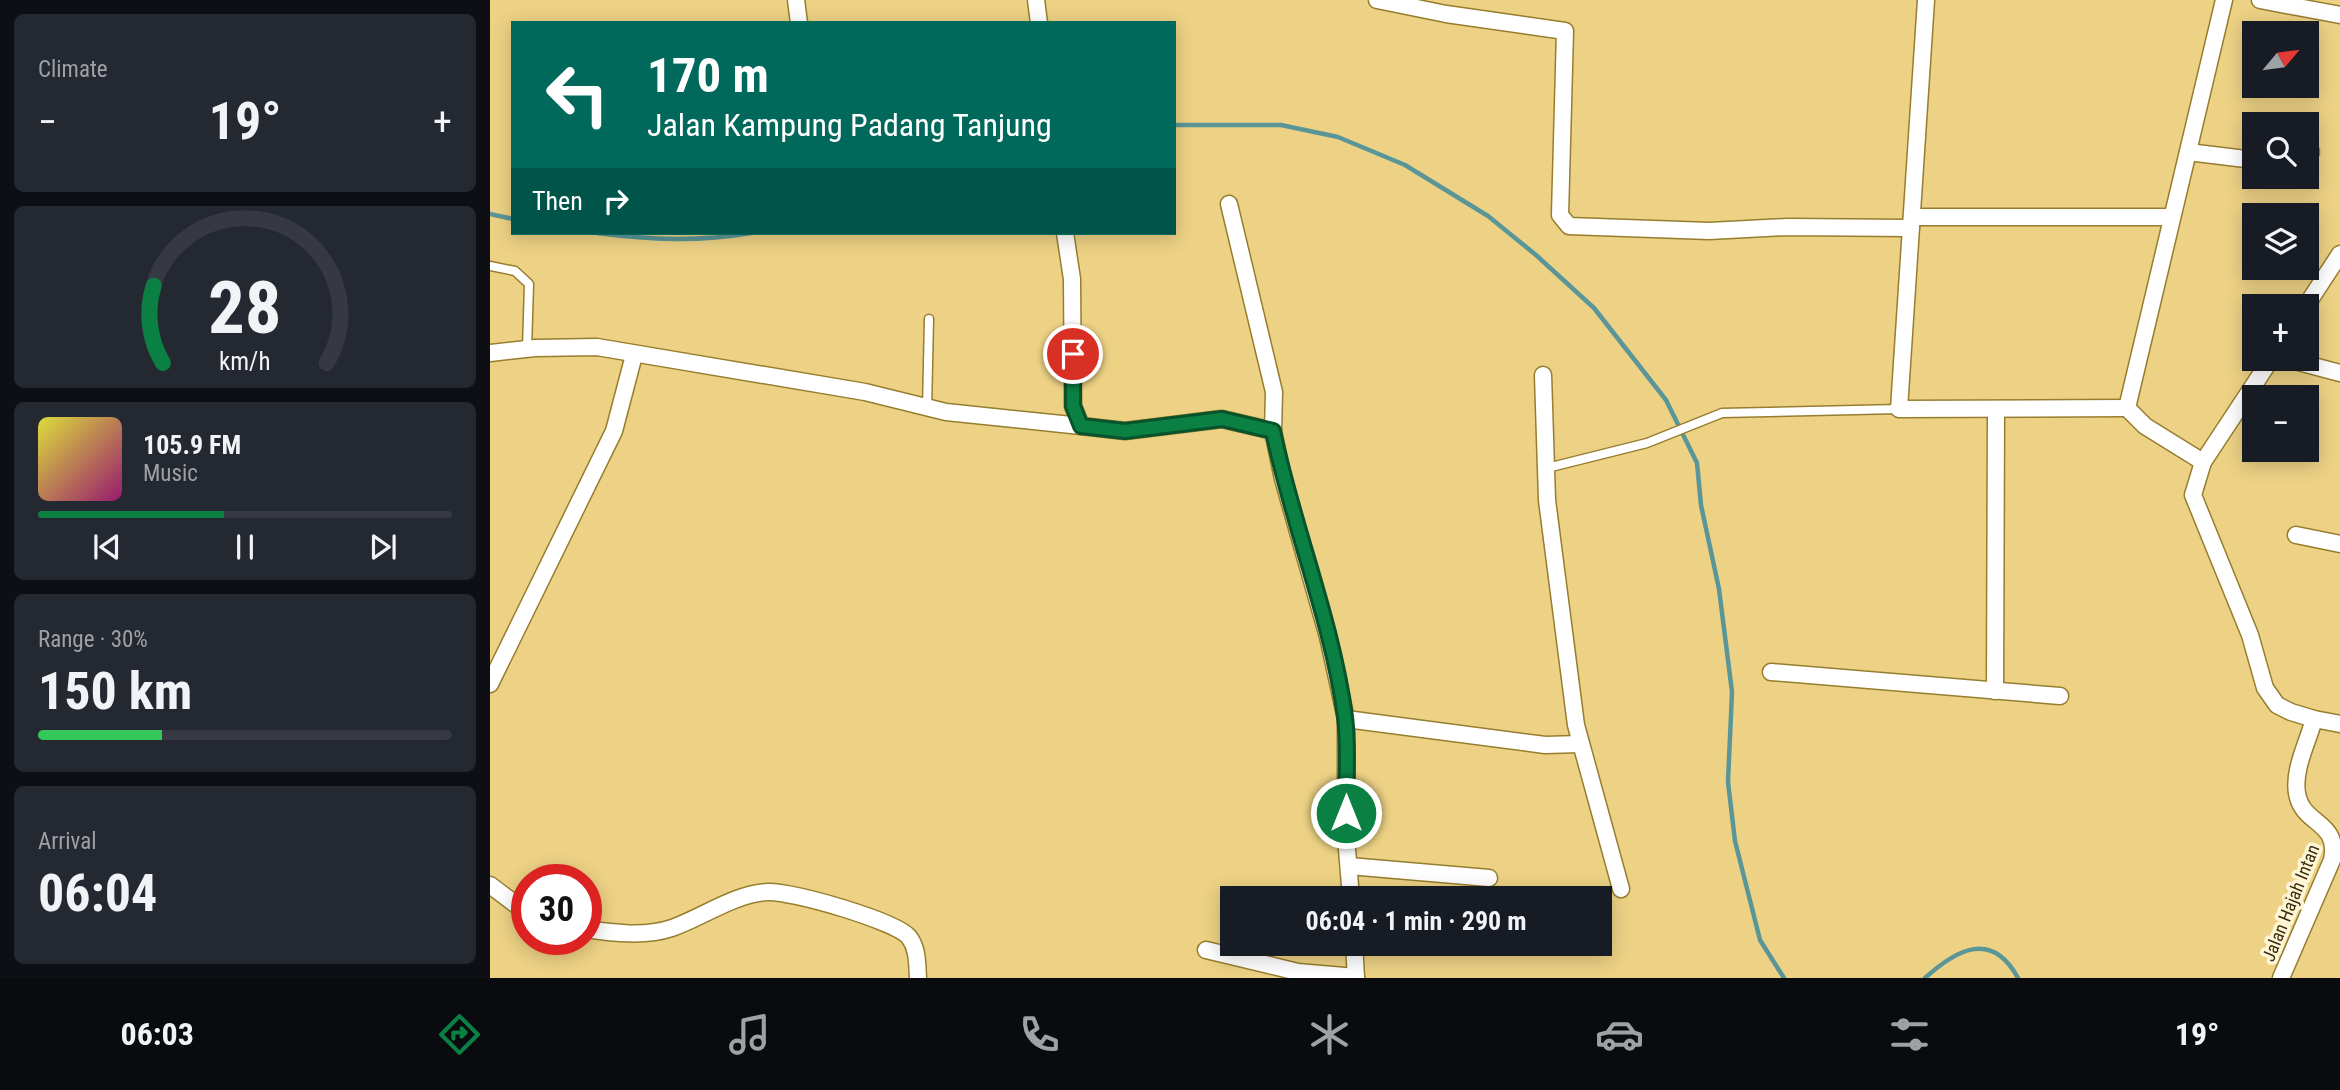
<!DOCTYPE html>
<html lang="en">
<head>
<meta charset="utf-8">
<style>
	:root { --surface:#171b24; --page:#242831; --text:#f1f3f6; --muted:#9ea1a6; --line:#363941; --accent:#0b8043 }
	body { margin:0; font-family:"Roboto Condensed",sans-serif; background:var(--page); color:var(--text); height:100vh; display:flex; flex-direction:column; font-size:26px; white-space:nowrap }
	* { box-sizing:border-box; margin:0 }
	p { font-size:23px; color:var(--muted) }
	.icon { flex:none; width:38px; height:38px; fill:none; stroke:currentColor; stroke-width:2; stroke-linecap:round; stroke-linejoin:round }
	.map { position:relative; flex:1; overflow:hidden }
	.drawer { display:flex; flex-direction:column; gap:14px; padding:14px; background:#0d0f14; width:490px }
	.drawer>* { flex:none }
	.top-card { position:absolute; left:21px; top:21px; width:665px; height:214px; border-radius:0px; box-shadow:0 4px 18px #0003; background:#00695c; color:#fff; overflow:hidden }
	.needle { width:46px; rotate:61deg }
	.controls { position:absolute; left:1752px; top:21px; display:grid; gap:14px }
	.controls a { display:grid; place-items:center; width:77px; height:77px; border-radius:0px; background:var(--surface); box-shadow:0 4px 18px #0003; font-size:35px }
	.speed { position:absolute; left:21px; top:864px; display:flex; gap:14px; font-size:35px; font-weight:700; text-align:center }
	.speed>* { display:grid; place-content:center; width:91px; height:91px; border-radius:50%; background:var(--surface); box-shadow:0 4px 18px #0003; line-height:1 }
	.speed .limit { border:10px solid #d22; background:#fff; color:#111 }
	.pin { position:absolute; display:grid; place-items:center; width:60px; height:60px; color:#fff; margin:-30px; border:4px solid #fff; border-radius:50%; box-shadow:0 2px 7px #0007 }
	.me { position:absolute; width:77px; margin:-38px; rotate:0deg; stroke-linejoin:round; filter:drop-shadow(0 0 5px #0008) }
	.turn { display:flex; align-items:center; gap:24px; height:147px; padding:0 21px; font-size:32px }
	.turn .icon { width:91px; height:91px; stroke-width:2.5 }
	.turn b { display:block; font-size:49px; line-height:60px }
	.then { display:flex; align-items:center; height:66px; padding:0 21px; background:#0003; gap:14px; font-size:26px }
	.big { font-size:52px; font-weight:700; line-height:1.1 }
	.drawer .tile { flex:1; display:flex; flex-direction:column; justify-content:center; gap:10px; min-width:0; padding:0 24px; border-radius:10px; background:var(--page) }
	.drawer .dial { align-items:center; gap:0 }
	.dial svg { height:182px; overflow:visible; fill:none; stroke:var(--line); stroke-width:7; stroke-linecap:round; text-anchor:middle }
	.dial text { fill:var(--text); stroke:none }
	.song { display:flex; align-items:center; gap:21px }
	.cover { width:84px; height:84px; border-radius:10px; background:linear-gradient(135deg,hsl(60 70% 55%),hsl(320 70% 35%)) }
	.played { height:7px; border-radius:4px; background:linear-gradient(90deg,var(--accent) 45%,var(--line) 45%) }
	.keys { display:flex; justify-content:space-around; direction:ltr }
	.heat { display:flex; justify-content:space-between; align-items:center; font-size:38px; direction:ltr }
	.charge { height:10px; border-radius:5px; background:linear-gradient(90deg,#34c759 30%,var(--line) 0) }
	.trip { position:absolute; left:730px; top:886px; width:392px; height:70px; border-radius:0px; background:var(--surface); box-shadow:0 4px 18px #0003; font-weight:700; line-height:70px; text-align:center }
	.tabs { display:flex; height:112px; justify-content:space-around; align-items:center; background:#090b0e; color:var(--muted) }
	.tabs .icon { width:49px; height:49px }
	.tabs .current { color:var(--accent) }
	.tabs b { font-size:32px; color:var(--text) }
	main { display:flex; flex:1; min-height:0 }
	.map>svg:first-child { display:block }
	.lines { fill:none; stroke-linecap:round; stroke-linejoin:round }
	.stream { stroke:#5a9698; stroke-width:4.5 }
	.lane-casing { stroke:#977d2e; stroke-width:11 }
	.street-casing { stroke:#977d2e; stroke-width:19 }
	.lane { stroke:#fff; stroke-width:8 }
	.street { stroke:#fff; stroke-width:16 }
	.route-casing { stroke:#07532c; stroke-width:18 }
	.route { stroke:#0b8043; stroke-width:12 }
	.labels { text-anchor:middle; stroke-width:7; stroke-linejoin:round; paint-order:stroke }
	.street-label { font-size:18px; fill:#382d0c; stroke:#fff5d7 }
</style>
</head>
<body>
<main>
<section class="drawer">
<div class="tile"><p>Climate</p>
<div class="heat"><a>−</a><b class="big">19°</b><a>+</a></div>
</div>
<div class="tile dial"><svg viewBox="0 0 100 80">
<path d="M14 69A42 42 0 1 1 86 69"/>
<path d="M14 69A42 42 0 0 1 10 35" stroke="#0b8043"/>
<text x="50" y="56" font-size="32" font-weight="700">28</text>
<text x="50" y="72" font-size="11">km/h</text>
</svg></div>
<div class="tile">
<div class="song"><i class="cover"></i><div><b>105.9 FM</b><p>Music</p></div></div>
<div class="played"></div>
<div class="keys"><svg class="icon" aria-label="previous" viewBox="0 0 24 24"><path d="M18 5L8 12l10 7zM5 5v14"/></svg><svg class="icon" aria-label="pause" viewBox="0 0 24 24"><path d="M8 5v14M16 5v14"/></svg><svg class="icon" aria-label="next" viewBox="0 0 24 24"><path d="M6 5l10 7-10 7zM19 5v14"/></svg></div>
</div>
<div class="tile"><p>Range · 30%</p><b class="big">150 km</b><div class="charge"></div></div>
<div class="tile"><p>Arrival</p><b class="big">06:04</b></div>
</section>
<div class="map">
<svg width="1850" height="978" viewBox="0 0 1850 978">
	<rect width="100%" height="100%" fill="#edd285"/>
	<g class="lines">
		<g class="stream">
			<polyline points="684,125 791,125 848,137 915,165 998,216 1046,255 1104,308 1176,400 1207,463 1211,505 1229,589 1242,692 1238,782 1245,841 1270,940 1294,978"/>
			<polyline points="0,214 23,219"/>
			<path d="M107,233c54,7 101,9 154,0"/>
			<path d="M1435,978c32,-29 67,-48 93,0"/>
		</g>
		<g class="lane-casing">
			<g id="lane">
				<polyline points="0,266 25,271 39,284 37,349"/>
				<polyline points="437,409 439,319"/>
				<polyline points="1057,468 1157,443 1232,413 1409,409"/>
			</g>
		</g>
		<g class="street-casing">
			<g id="street">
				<polyline points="306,0 309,23"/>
				<polyline points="546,0 549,23"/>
				<polyline points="887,0 956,14 1075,31 1070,215 1079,226 1219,231 1297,227 1421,228"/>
				<polyline points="1436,0 1409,409 1637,408"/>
				<polyline points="1770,0 1850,15"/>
				<polyline points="1698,152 1764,160"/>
				<polyline points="1816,155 1821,152"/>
				<polyline points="739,204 784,392 783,431"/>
				<polyline points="1422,217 1682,217"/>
				<polyline points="575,233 582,279 583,406 591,426 635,431 732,419 783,431 793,479 838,637 856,719 856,837 861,898"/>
				<polyline points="1816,306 1850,254"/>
				<polyline points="0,353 45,348 107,347 375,392 456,412 591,426"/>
				<polyline points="1781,359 1713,462 1703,495 1760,635 1775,688 1787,705 1801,712 1824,719"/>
				<polyline points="1797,359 1850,373"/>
				<polyline points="1053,375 1057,500 1086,725 1131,889"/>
				<polyline points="1713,462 1655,426 1637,408 1734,0"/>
				<polyline points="1806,535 1850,544"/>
				<polyline points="1281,672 1570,696"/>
				<polyline points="0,684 124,431 144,355"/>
				<polyline points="1505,691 1506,411"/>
				<polyline points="856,719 1055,745 1090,744"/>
				<polyline points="859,866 999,878"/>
				<polyline points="0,885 37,913"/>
				<path d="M96,929c27,4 59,8 86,-1 31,-11 62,-34 95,-36 22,-2 129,29 142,45 9,12 8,26 9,41"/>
				<polyline points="864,943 866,978"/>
				<polyline points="716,950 808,972 866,977"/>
				<path d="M1791,978l51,-118c8,-40 -30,-34 -35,-67 -4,-24 11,-51 17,-74l26,5"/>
			</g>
		</g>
		<use href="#lane" class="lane"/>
		<use href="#street" class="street"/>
	</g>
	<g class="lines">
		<g class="route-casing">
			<path id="route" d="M583,354v52l8,20 44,5 97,-12 51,12c20,96 59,189 72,286 4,31 1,65 1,96"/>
		</g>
		<use href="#route" class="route"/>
	</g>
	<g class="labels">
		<g class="street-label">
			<text transform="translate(1801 903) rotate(-68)" y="6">Jalan Hajah Intan</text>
		</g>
	</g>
</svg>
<div class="controls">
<a><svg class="needle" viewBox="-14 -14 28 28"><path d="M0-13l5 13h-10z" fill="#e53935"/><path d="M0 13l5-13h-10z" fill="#9ea1a6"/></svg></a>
<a><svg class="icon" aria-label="search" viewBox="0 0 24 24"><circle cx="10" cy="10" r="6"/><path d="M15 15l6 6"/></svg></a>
<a><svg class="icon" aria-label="layers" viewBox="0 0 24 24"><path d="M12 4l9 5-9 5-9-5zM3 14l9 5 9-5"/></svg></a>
<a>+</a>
<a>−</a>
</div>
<div class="speed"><div class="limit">30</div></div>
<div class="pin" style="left:583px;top:354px;background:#d93025"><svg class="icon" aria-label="arrive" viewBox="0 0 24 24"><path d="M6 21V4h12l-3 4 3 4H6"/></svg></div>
<svg class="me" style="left:856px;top:813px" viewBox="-20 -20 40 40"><circle r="17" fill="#0b8043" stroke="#fff" stroke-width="3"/><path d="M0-11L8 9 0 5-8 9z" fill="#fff"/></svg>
<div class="trip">06:04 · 1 min · 290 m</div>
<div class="top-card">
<div class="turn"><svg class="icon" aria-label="left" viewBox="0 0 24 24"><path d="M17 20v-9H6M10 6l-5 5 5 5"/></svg><div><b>170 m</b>Jalan Kampung Padang Tanjung</div></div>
<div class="then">Then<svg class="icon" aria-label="right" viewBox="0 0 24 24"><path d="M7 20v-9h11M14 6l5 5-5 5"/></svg></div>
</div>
</div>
</main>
<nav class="tabs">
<b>06:03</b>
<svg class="icon current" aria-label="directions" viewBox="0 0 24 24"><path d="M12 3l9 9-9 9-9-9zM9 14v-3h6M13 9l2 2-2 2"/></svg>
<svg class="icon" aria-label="music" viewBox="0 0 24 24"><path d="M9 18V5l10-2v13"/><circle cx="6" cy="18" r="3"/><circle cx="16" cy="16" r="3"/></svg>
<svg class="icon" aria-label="phone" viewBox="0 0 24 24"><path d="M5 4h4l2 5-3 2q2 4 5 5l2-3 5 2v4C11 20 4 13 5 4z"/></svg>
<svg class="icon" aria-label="climate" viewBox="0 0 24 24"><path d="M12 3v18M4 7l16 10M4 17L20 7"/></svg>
<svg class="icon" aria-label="car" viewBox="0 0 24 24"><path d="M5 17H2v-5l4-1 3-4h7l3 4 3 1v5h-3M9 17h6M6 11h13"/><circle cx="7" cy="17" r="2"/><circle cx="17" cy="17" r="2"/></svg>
<svg class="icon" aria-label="filters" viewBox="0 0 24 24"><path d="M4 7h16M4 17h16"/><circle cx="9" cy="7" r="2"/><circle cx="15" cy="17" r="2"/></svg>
<b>19°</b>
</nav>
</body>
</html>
